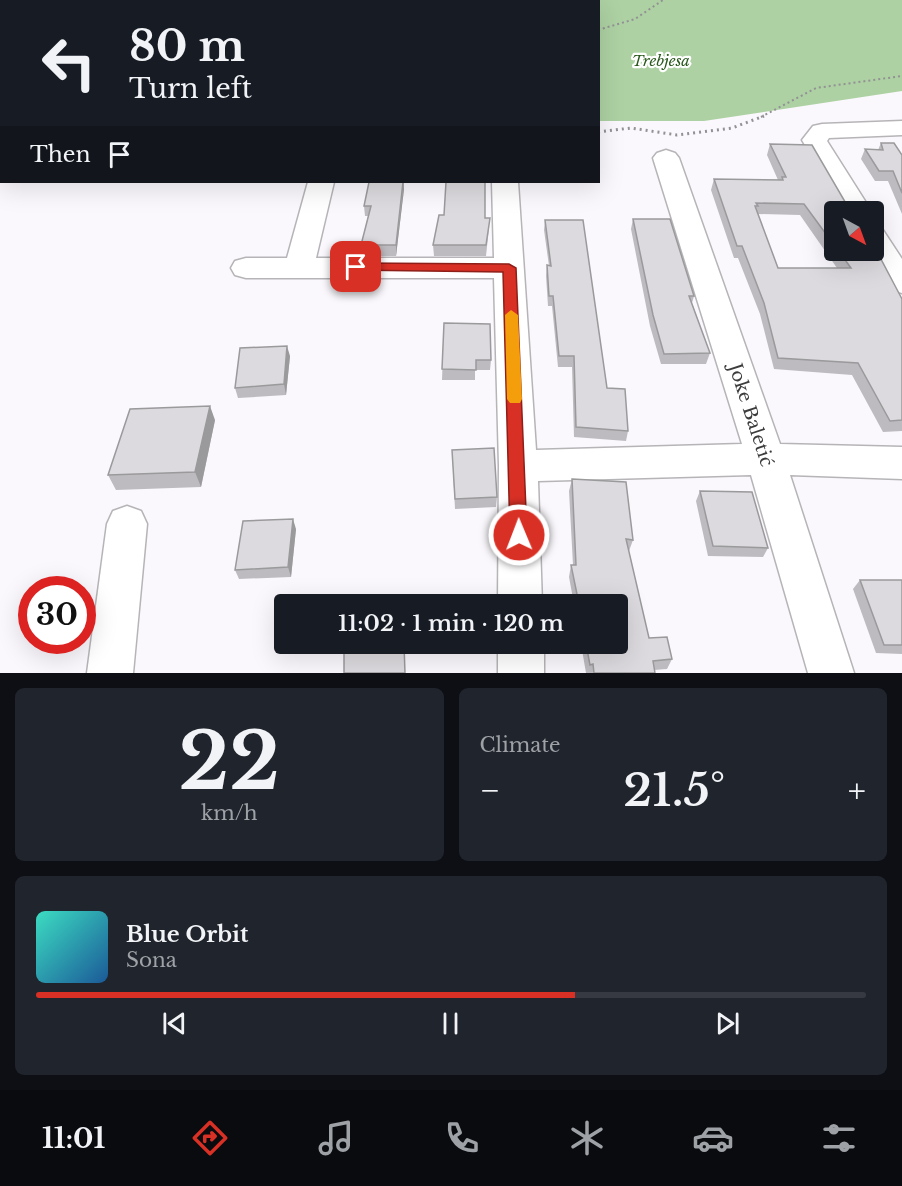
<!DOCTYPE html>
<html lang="en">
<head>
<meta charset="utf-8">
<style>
	:root { --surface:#171b24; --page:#20242c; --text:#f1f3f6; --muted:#9ea1a6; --line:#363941; --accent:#d93025 }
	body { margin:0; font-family:"Libre Baskerville",serif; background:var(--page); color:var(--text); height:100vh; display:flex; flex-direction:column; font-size:22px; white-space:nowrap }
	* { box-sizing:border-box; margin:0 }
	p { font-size:20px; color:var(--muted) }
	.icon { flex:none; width:33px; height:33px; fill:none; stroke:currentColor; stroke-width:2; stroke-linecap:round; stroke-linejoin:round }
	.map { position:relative; height:673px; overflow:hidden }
	.panel { display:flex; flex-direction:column; gap:15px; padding:15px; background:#0d0f14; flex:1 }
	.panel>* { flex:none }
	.guide { position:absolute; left:0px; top:0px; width:600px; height:183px; box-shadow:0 6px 24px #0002; background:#171b24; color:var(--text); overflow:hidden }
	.needle { width:39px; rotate:139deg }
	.controls { position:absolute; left:824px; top:201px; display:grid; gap:12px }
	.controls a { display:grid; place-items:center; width:60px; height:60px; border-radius:6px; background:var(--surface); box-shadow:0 6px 24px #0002; font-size:30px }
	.speed { position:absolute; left:18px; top:576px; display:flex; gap:12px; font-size:30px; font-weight:700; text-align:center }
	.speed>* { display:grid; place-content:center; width:78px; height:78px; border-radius:50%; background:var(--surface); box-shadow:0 6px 24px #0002; line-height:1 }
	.speed .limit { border:9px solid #d22; background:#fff; color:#111 }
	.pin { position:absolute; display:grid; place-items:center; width:51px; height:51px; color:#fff; margin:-26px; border-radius:12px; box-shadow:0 3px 9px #0006 }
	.me { position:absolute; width:66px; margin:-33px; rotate:359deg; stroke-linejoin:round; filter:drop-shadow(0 0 4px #0008) }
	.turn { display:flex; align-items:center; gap:21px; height:126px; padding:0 30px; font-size:27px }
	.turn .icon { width:78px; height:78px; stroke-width:2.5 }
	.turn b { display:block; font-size:42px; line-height:51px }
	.then { display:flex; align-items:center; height:57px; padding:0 30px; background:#0003; gap:12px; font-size:22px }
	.big { font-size:45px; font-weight:600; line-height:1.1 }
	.panel .tile { flex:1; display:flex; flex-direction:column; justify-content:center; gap:9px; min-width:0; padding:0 21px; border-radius:9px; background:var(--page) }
	.panel .dial { align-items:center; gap:0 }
	.dial b { font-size:78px; line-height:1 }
	.song { display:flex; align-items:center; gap:18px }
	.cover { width:72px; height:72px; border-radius:9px; background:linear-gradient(135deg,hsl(170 70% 55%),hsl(210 70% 35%)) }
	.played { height:6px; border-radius:3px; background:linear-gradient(90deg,var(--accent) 65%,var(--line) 65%) }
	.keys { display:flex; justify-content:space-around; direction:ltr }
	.heat { display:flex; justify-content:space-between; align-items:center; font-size:33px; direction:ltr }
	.panel .tiles { flex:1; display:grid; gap:15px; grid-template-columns:1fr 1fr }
	.tile:last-child { grid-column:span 2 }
	.trip { position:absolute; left:274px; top:594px; width:354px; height:60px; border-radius:6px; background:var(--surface); box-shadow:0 6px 24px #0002; font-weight:600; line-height:60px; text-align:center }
	.menu { display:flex; height:96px; justify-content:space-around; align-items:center; background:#090b0e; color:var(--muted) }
	.menu .icon { width:42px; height:42px }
	.menu .current { color:var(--accent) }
	.menu b { font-size:27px; color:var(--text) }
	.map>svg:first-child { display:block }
	.forest { fill:#add1a3 }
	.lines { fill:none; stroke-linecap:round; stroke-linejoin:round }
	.minor-casing { stroke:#b6b4b7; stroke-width:3 }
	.path-far1 { stroke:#929194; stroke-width:2; stroke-dasharray:2 3; stroke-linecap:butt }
	.path { stroke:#929194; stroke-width:3; stroke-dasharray:2 4; stroke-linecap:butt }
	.minor { fill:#fff; fill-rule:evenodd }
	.wall { fill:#bdbbbf; fill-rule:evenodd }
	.shaded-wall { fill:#9a999b }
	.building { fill:#dcdade; stroke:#9a999b; stroke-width:1.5 }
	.route { fill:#d93025; stroke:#8d1f18; stroke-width:1.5 }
	.slow { fill:#f59e0b }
	.labels { text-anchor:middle; stroke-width:4.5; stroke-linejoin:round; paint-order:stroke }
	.far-park-label { font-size:15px; font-style:italic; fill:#2b5a1e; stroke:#fff }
	.street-label { font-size:18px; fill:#3c3c3d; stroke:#fff }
</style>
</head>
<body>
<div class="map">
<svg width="902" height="673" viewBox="0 0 902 673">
	<rect width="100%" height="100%" fill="#faf8fc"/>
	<polygon class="forest" points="0,0 902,0 902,91 704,121 599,121 598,2 2,2 0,132"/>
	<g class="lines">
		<g class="minor-casing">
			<g id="minor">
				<polygon points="902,121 902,135 829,138 827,141 872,212 844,212 802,140 813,126 822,124"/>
				<polygon points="666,150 675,153 679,158 780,444 902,447 902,479 790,475 854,673 808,673 751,475 538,481 542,604 498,604 499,466 494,278 246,278 235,275 231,268 235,261 246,258 287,258 308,182 334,182 316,258 494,258 492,182 518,182 536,450 742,444 653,158 657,153"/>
				<polygon points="873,227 883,230 902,259 902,293 891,290 867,250 873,250"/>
				<polygon points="127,506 141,511 147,524 133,673 87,673 107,524 113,511"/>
				<rect x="498" y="644" width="46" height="29"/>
			</g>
		</g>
		<g class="path-far1">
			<polyline points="80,2 87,0"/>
			<polyline points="598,30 635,19 663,0"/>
			<polyline points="761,117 816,88 902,76"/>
		</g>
		<polyline class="path" points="598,132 631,128 677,135 732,128 764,116"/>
		<use href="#minor" class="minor"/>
	</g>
	<g class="wall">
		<polygon points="881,143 902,155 902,214 888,181 875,181 861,159 865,149 878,150"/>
		<path d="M770,144l64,68v38h39l29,49v132l-19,1 -31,-57 -78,-6 -14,-55 -22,-56h-4l-23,-68 3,-11 64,1 -11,-25zM758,214l42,1 37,53h-59z"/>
		<polygon points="404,182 404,189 396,256 362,256 361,245 368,216 365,216 364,206"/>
		<polygon points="485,218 489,228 486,256 434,256 433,245"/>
		<polygon points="633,219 694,296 692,303 710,353 706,364 661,364 650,326 631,229"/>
		<polygon points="545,220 607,388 628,431 626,441 574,437 572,367 558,367 552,306 548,306 546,276 547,265 549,266 544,230"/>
		<polygon points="444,323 491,360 490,370 475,370 475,380 442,380"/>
		<polygon points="290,356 286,395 238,398 235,388"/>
		<polygon points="215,420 201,487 116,490 108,475"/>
		<polygon points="452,450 497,497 496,507 455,509"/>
		<polygon points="572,479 633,540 629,551 649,638 672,659 667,669 654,670 655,673 586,673 581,644 618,644 618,604 574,604 569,577 571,565 573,565 569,491"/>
		<polygon points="700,491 768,548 763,557 708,556 696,501"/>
		<polygon points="296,529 291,577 239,579 235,570"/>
		<polygon points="860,580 902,580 902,654 876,653 853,589"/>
	</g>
	<g class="shaded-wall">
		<polygon points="404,182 404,189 396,256 396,245"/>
		<polygon points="287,346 290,356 286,395 284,384"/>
		<polygon points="210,406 215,420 201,487 195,472"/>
		<polygon points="293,519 296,529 291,577 288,567"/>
	</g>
	<g class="building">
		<polygon points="881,143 894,143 902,155 902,193 893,171 879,171 865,149 883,150"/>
		<polygon points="770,144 812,145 851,212 834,212 834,245 804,204 756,203 758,206 755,206 778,268 851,268 838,250 873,250 873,244 902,299 902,420 890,421 858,363 778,358 764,303 742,246 737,246 714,179 783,180 782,177 786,177"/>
		<polygon points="369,182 403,182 396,245 361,245 371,206 364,206"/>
		<polygon points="446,182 485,182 485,218 490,218 486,245 433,245 439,215 444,215"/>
		<polygon points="633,219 670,219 694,296 689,296 710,353 664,354 653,315"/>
		<polygon points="545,220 583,220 607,388 625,389 628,431 576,427 574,356 559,356 553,296 549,296 547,265 551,266"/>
		<polygon points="444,323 490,324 491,360 476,360 476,370 442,369"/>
		<polygon points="287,346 284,384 235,388 240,348"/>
		<polygon points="210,406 195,472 108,475 130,409"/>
		<polygon points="494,448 497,497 455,499 452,450"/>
		<polygon points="572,479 626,482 633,540 626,539 649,638 667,637 672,659 653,661 655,673 594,673 593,664 590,665 586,644 618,644 618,604 579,604 571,565 576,565"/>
		<polygon points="700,491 752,492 768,548 713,546"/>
		<polygon points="293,519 288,567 235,570 243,521"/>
		<polygon points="860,580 902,580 902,645 884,645"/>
		<polygon points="344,644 404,644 405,673 344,673"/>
	</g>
	<polygon class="route" points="356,263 509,264 516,268 527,535 525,540 519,543 513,540 510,535 503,272 351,270 349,267"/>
	<polygon class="slow" points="511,310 518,315 522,399 520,403 510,403 507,399 505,315"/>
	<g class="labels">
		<g class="far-park-label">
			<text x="661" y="66">Trebjesa</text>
		</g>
		<g class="street-label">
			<text transform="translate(751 415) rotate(72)" y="6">Joke Baletić</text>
		</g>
	</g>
</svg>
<div class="controls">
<a><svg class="needle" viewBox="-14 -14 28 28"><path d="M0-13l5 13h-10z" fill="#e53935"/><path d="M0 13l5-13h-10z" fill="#9ea1a6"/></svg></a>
</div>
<div class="speed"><div class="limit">30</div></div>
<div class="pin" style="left:356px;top:267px;background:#d93025"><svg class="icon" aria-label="arrive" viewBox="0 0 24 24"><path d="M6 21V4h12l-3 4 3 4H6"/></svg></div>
<svg class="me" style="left:519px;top:535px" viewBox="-20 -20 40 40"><circle r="17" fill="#d93025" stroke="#fff" stroke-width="3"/><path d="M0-11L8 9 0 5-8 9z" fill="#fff"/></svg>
<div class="trip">11:02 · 1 min · 120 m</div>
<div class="guide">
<div class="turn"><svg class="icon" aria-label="left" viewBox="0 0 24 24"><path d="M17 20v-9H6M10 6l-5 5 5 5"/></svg><div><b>80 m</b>Turn left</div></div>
<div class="then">Then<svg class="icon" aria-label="arrive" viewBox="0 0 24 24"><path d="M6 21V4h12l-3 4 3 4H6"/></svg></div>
</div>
</div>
<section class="panel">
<div class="tiles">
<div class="tile dial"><b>22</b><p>km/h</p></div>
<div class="tile"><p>Climate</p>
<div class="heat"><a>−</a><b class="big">21.5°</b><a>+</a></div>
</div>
<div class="tile">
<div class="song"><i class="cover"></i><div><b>Blue Orbit</b><p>Sona</p></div></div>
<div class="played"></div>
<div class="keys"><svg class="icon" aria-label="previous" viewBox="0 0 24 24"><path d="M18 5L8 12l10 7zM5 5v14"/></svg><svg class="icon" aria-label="pause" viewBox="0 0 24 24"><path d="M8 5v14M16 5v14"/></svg><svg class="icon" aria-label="next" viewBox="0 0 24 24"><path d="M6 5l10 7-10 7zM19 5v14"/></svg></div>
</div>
</div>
</section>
<nav class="menu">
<b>11:01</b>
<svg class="icon current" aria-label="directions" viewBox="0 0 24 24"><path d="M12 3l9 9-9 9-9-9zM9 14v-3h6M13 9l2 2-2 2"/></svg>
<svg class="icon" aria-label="music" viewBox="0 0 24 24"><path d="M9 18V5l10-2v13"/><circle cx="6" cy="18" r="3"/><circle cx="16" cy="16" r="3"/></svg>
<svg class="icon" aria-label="phone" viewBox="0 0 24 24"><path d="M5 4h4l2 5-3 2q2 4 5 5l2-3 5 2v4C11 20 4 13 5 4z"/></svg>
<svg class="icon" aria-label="climate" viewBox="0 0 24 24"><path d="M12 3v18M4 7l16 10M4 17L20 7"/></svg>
<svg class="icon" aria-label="car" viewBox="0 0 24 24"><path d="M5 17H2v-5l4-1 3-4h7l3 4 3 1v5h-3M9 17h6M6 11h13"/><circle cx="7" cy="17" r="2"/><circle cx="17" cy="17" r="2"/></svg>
<svg class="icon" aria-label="filters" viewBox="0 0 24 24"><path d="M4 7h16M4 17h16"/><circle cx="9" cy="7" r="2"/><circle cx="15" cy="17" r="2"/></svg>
</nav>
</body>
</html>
